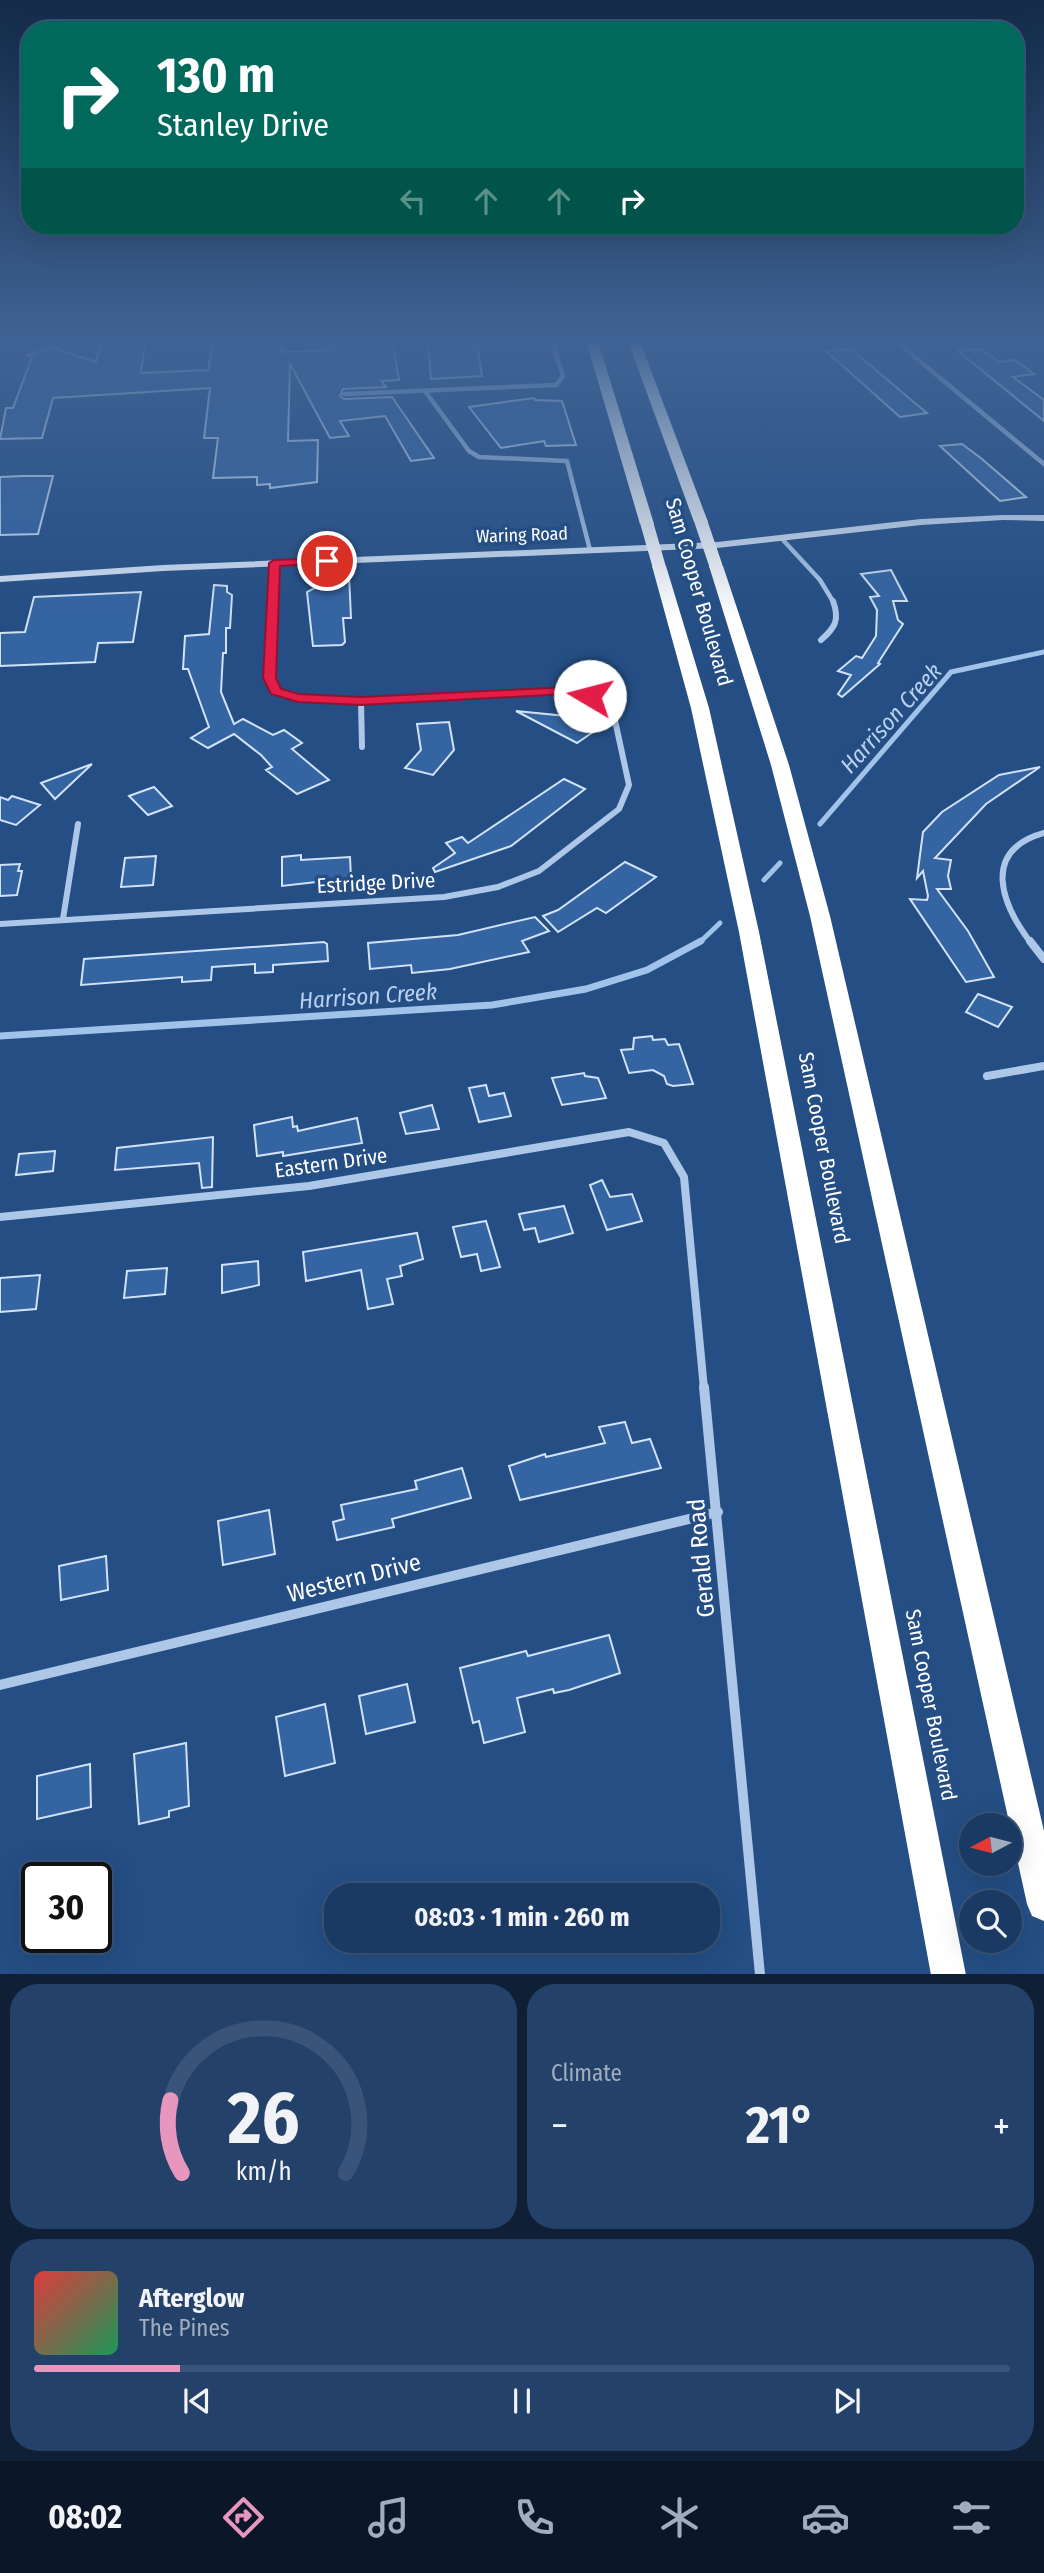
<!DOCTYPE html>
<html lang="en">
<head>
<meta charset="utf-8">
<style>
	:root { --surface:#1b3a63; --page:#244169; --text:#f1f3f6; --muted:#a0adbe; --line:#395478; --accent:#e797bd }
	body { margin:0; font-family:"Fira Sans Condensed",sans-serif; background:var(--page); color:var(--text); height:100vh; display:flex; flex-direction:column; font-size:26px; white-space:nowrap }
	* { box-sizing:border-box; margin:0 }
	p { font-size:23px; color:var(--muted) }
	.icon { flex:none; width:38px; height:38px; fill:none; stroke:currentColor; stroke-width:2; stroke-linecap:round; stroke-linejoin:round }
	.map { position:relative; height:1974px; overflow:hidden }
	.side { display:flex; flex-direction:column; gap:10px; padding:10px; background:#0f2036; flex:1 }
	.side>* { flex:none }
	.hud { position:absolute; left:21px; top:21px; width:1003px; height:214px; border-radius:28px; box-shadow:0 7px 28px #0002,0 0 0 2px var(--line); background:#00695c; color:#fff; overflow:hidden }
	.needle { width:46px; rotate:263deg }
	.tools { position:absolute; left:959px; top:1813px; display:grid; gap:14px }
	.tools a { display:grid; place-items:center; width:63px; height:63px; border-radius:50%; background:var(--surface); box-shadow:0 7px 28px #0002,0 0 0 2px var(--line); font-size:35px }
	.speed { position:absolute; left:21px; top:1862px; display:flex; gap:14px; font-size:35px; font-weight:700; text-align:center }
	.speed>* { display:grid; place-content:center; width:91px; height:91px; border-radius:50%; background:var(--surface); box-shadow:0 7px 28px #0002,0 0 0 2px var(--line); line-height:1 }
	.speed .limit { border:4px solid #111; border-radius:10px; background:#fff; color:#111 }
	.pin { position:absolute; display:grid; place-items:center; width:60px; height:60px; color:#fff; margin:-30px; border:4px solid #fff; border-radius:50%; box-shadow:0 2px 7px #0007 }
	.me { position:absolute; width:77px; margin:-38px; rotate:278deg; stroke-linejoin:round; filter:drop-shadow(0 0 5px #0008) }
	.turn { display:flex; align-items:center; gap:24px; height:147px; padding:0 21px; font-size:32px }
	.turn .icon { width:91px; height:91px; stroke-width:2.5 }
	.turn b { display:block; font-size:49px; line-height:60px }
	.lanes { display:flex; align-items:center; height:66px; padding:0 21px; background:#0003; justify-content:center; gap:35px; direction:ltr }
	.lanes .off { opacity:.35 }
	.big { font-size:52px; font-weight:700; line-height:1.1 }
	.side .widget { flex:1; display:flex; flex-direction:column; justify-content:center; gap:10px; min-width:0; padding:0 24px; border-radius:28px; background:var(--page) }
	.side .dial { align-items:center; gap:0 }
	.dial svg { height:182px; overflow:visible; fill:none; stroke:var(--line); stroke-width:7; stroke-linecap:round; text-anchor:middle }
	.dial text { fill:var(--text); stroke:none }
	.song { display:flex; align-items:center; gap:21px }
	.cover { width:84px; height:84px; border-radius:10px; background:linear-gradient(135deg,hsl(0 70% 55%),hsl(150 70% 35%)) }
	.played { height:7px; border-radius:4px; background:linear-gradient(90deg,var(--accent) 15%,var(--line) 15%) }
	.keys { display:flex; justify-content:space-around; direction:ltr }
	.heat { display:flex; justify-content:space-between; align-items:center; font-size:38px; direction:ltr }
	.side .tiles { flex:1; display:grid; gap:10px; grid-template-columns:1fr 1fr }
	.widget:last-child { grid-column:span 2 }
	.trip { position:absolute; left:324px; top:1883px; width:396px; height:70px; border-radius:28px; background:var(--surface); box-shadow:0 7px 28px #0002,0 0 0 2px var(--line); font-weight:700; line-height:70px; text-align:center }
	.tabs { display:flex; height:112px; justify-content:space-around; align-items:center; background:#0b1728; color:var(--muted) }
	.tabs .icon { width:49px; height:49px }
	.tabs .selected { color:var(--accent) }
	.tabs b { font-size:32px; color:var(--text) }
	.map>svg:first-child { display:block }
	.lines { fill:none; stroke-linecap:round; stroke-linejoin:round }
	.stream-far1 { stroke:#a1c2e9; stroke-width:5 }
	.stream { stroke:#a1c2e9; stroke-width:7 }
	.building { fill:#3464a1; stroke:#d1e2f6; stroke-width:2 }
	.minor-far3 { stroke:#adc7e8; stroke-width:4.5 }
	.minor-far2 { stroke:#adc7e8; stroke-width:6 }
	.minor-far1 { stroke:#adc7e8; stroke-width:8 }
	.minor { stroke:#adc7e8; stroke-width:10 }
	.secondary { fill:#d7e5f7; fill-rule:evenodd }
	.motorway { fill:#fff; fill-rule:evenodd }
	.motorway-bridge { stroke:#fff; stroke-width:13 }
	.route { fill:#e11d48; stroke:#92132f; stroke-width:2 }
	.labels { text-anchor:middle; stroke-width:7; stroke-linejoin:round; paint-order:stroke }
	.far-street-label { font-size:18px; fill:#fff; stroke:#244e84 }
	.street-label { font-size:21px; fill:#fff; stroke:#244e84 }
	.water-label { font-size:23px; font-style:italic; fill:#b9d1ef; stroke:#244e84 }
	.near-street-label { font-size:24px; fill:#fff; stroke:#244e84 }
</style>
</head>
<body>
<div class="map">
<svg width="1044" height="1975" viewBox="0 0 1044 1975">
	<rect width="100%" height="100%" fill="#244e84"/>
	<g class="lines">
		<g class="stream-far1">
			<polyline points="820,824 951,672 1044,652"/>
			<polyline points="764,880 780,863"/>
			<polyline points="699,943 720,923"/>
		</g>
		<polyline class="stream" points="0,1036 492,1005 586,989 647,970 701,941"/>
	</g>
	<g class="building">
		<polygon points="145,344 141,373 208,370 212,345 282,344 282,352 331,350 331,344 393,344 399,380 381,381 386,387 343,389 340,396 344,399 392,397 434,458 411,461 385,416 340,421 349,436 330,438 290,364 288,441 318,440 317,482 270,488 270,484 257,485 257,477 213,478 218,438 204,438 210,388 53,398 42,438 0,439 6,408 13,408 32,357 27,355 51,347 96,362 100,345"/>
		<polygon points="428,344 477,344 482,376 431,379"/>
		<polygon points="851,349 909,398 927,413 900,417 826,351"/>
		<polygon points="981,349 999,362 1015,360 1034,374 1013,377 1044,400 1044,421 958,351"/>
		<polygon points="534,398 535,400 562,401 576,445 546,446 544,441 501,448 469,407"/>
		<polygon points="962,444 982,459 1026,497 1000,501 940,446"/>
		<polygon points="22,476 53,476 38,534 0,535 0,477"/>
		<polygon points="891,570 907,601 893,601 898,620 903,624 878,663 880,664 842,697 838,694 851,675 838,671 856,656 862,658 876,636 877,610 870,597 879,596 861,574"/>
		<polygon points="349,575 351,618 343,618 345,642 342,645 313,646 307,592 331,579 336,581"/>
		<polygon points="214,585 227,586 227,592 232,595 230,628 226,628 226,653 223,653 221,692 234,724 243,719 273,735 284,730 302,743 292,749 329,780 297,794 266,770 272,767 261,755 234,734 208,748 191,738 209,727 188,669 183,669 185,636 209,634"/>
		<polygon points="141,592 133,642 98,643 95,662 0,666 0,633 25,632 34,597"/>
		<polygon points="516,711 596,719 593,732 577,743"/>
		<polygon points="449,722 454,750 433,775 405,768 421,750 417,724"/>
		<polygon points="92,764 55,799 41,783"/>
		<polygon points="1040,767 986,804 935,858 951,860 948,876 951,889 937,889 968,931 994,977 966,982 910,899 927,900 928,896 923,871 917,878 923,832 942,812 999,775"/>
		<polygon points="564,779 585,789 511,846 435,872 433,868 455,853 446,843 462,837 468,843"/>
		<polygon points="154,787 172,806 148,815 129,796"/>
		<polygon points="12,796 40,805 16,825 0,820 0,797 8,800"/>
		<polygon points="301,855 301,860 350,857 351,878 282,886 282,857"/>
		<polygon points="156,856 153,885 121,887 125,858"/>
		<polygon points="625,862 656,877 606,913 597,908 558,932 543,916 558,910"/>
		<polygon points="20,864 18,871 22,871 17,895 0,896 0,865"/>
		<polygon points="535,917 549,931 522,941 529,952 450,969 412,973 411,965 370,969 368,943 458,935"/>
		<polygon points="324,942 327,944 328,961 273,965 273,972 255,973 255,964 212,967 211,980 182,982 182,977 81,985 84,959"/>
		<polygon points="978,994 1012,1007 998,1027 966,1012"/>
		<polygon points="652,1036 653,1040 665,1039 668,1045 679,1044 693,1084 673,1086 667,1084 664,1076 653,1070 629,1073 621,1050 633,1049 634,1038"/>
		<polygon points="584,1073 585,1076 598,1078 606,1098 562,1105 552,1078"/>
		<polygon points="486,1085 489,1096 504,1093 511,1116 479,1122 469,1088"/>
		<polygon points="432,1105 439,1129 406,1134 400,1113"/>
		<polygon points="292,1117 293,1127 297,1126 298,1131 357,1118 362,1143 283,1156 283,1152 257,1156 254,1125"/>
		<polygon points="213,1137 212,1187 202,1188 199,1163 115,1170 117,1148"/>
		<polygon points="55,1151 53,1171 16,1175 19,1154"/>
		<polygon points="602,1180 610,1197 632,1194 642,1221 607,1230 590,1185"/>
		<polygon points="564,1206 573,1233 539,1242 535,1228 524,1230 519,1214"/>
		<polygon points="486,1221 500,1267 481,1271 477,1254 461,1257 453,1227"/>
		<polygon points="417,1233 423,1259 400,1266 402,1276 387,1279 393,1304 368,1309 361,1270 306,1281 303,1252"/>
		<polygon points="258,1261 259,1285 222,1293 222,1265"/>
		<polygon points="167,1268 165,1294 124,1298 127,1271"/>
		<polygon points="40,1275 36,1309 0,1312 0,1278"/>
		<polygon points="625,1422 632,1443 650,1439 661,1468 520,1500 509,1466 545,1454 546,1457 605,1443 599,1427"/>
		<polygon points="462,1468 471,1498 392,1519 394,1527 337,1540 333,1522 344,1519 341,1505 417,1489 415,1481"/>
		<polygon points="269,1510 275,1554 223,1565 218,1521"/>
		<polygon points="106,1556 108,1590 61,1600 59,1566"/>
		<polygon points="609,1635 620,1673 569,1690 554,1693 553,1689 517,1698 525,1732 484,1743 479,1721 473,1723 460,1668 526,1651 528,1656"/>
		<polygon points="407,1684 415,1722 366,1734 359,1696"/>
		<polygon points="325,1704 335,1763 285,1776 276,1717"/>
		<polygon points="186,1743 189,1806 169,1811 169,1817 139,1824 134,1754"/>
		<polygon points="90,1764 91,1807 37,1819 37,1776"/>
	</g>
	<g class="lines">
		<g class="minor-far3">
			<polyline points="899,344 1044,464"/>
			<polyline points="425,391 469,451 479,457 567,461 590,550"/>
			<polyline points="344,394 556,385 563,376 553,344"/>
			<polyline points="783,540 820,580 834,603"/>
			<polyline points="272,603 274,563"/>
		</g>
		<g class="minor-far2">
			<path d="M821,640c14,-12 19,-20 12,-39"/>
			<polyline points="361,701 362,747"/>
			<polyline points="63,919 78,824"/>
			<polyline points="0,924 444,897 498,887 539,871 619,809 629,785 611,702 568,690 361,701 298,698 275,691 269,678 272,601"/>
			<path d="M1031,943c-29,-38 -51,-92 13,-110"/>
		</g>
		<g class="minor-far1">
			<polyline points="1030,941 1044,959"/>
			<polyline points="987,1076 1044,1066"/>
			<polyline points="0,1217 309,1186 629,1132 664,1143 684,1177 704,1389"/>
		</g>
		<g class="minor">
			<polyline points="704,1387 760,1975"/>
			<polyline points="0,1685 718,1512"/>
		</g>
		<polygon class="secondary" points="1003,515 1044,515 1044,521 1003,520 921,525 717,548 163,571 0,582 0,576 163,565 717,542 921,519"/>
		<g class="motorway">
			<polygon points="587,344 599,344 654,524 652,527 647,528 640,524"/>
			<polygon points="629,344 641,344 708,522 706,525 694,522"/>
			<polygon points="659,562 666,566 709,708 759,932 966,1975 931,1975 739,932 691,708 652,566"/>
			<polygon points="716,562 723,566 789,765 830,916 1044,1831 1044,1921 1032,1916 1027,1904 810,916 771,765 709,566"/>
		</g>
		<g class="motorway-bridge">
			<polyline points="701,522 716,566"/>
			<polyline points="647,524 659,566"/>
		</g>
	</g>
	<linearGradient id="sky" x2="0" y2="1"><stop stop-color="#142b49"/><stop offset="0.55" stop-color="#3f6394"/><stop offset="1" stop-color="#3f6394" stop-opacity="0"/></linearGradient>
	<rect width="1044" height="620" fill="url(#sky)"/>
	<polygon class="route" points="327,558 331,559 331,563 280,566 276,678 281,689 299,694 361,697 568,687 596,696 590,700 568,694 361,705 298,702 271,694 263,678 269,563 274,560"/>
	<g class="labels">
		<g class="far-street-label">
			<text transform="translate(522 535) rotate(-2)" y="6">Waring Road</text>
		</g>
		<g class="street-label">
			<text transform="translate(699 592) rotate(74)" y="7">Sam Cooper Boulevard</text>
			<text transform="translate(376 883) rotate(-3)" y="7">Estridge Drive</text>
			<text transform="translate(824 1148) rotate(79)" y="7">Sam Cooper Boulevard</text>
			<text transform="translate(331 1163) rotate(-8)" y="7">Eastern Drive</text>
			<text transform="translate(931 1705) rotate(79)" y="7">Sam Cooper Boulevard</text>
		</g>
		<g class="water-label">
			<text transform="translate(891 718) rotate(-48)" y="8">Harrison Creek</text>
			<text transform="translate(368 996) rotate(-4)" y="8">Harrison Creek</text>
		</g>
		<g class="near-street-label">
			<text transform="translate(701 1558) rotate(-95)" y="8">Gerald Road</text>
			<text transform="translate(354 1578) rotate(-14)" y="8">Western Drive</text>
		</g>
	</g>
</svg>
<div class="tools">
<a><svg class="needle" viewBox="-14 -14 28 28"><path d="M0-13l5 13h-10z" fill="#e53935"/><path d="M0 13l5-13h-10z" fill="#a0adbe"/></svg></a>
<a><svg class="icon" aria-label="search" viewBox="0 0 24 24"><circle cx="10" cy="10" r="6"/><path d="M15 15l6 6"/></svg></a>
</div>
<div class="speed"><div class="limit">30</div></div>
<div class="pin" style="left:327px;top:561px;background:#d93025"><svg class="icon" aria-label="arrive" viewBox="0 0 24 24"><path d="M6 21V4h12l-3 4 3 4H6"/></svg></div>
<svg class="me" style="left:590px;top:696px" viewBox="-20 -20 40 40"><circle r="19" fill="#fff"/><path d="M0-13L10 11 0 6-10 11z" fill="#e11d48"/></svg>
<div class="trip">08:03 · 1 min · 260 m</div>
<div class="hud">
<div class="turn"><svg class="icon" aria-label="right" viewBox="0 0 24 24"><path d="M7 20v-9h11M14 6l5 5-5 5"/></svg><div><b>130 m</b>Stanley Drive</div></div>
<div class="lanes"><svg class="icon off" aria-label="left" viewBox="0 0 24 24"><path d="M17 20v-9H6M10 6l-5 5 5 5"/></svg><svg class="icon off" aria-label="ahead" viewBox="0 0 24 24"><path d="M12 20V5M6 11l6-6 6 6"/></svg><svg class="icon off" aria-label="ahead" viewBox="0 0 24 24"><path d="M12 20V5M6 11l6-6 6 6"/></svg><svg class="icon" aria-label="right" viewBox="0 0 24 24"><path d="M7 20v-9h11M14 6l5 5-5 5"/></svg></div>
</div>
</div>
<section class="side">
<div class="tiles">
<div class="widget dial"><svg viewBox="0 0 100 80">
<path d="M14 69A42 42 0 1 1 86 69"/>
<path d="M14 69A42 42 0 0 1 9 37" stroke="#e797bd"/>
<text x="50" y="56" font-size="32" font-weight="700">26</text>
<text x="50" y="72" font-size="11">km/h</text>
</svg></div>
<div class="widget"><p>Climate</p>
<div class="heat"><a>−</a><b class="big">21°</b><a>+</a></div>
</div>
<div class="widget">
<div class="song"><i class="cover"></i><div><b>Afterglow</b><p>The Pines</p></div></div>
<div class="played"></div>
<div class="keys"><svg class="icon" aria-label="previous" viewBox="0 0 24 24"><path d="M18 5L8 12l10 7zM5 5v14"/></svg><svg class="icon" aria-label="pause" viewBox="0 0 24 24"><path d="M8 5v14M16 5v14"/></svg><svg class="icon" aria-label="next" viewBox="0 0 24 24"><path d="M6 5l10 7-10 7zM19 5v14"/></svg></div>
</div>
</div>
</section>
<nav class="tabs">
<b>08:02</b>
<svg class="icon selected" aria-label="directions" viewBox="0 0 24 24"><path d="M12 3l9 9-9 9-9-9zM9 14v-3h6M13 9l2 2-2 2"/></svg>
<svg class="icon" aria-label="music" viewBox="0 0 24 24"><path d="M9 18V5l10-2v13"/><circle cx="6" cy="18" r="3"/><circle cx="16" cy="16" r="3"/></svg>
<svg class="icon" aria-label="phone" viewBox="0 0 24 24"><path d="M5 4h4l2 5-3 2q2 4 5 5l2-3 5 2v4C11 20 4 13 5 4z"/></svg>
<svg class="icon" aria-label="climate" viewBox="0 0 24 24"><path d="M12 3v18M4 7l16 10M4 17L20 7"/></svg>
<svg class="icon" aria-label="car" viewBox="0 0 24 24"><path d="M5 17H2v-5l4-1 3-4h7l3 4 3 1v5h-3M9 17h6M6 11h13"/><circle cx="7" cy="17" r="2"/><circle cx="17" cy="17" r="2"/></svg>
<svg class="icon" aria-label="filters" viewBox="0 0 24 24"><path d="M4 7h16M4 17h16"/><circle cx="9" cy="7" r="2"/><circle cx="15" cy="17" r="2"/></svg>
</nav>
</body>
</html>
